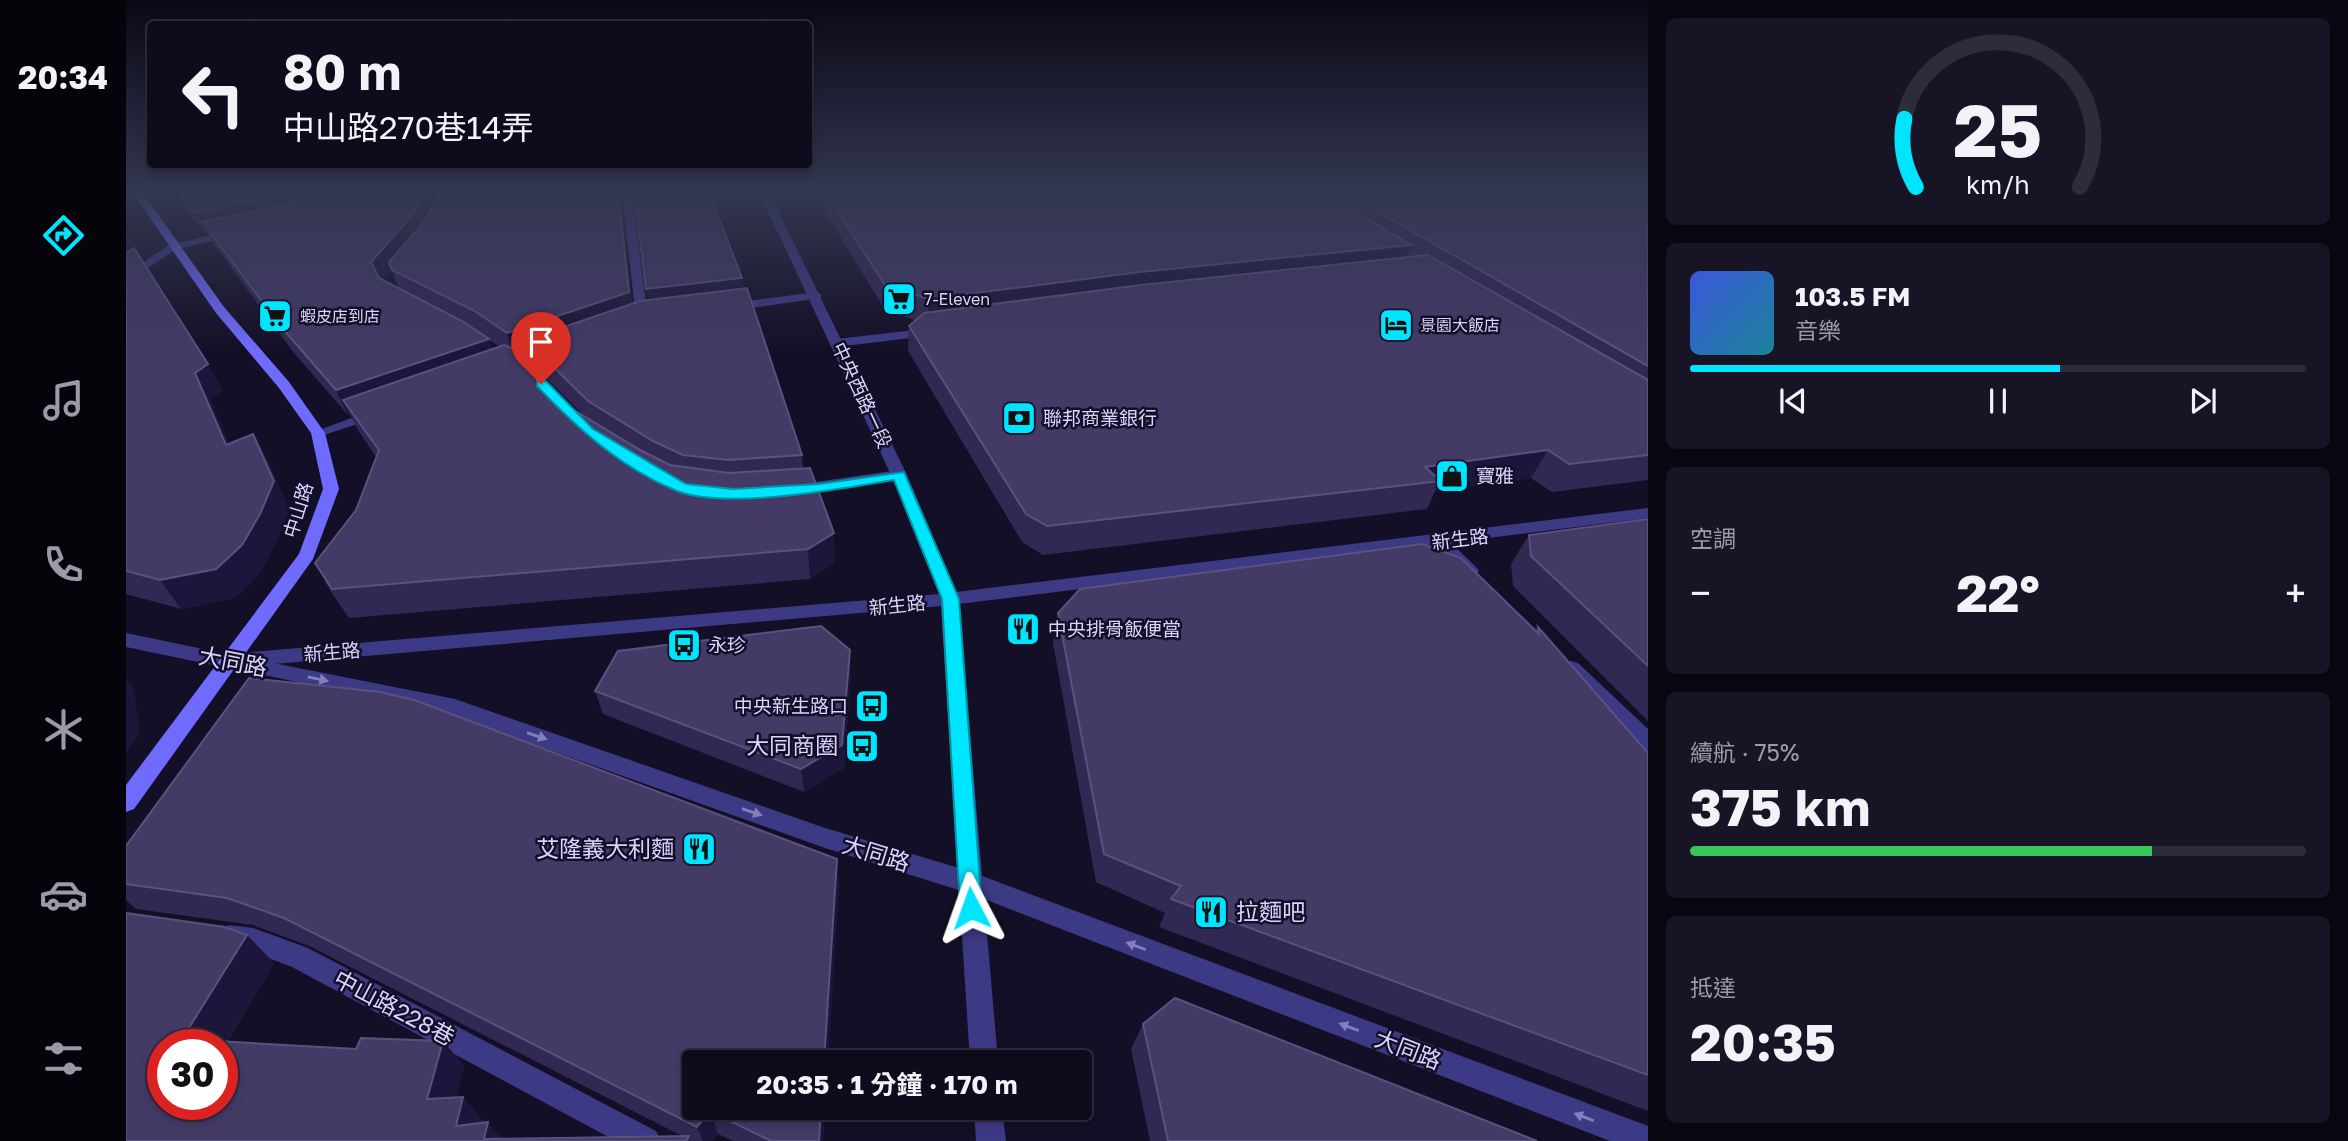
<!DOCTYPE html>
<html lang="zh-TW">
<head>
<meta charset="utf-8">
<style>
	:root { --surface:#0e0b1c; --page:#171425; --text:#f1f3f6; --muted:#9b9ba3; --line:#2e2b3b; --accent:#00e5ff }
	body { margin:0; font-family:"Golos Text","Noto Sans TC",sans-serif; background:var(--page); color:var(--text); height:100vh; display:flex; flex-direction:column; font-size:26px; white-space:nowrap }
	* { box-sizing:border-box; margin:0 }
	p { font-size:23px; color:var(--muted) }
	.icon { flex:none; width:38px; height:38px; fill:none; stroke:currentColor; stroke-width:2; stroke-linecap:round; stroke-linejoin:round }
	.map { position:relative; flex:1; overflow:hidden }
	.panel { display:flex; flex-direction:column; gap:18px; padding:18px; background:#08060f; width:700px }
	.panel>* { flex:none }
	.banner { position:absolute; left:21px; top:21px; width:665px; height:147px; border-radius:7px; box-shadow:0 4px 10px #0003,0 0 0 2px var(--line); background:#0e0b1c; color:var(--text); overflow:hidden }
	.speed { position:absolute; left:21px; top:1029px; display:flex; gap:14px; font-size:35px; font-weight:700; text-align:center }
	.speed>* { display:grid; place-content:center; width:91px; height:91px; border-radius:50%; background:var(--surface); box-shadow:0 4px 10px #0003,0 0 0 2px var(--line); line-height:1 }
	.speed .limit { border:10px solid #d22; background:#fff; color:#111 }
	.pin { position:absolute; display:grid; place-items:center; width:60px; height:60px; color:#fff; margin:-72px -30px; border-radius:50% 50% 50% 0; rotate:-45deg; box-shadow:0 0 7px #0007 }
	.pin .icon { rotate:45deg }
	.me { position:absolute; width:77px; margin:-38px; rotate:356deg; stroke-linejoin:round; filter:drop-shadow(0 0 5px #0008) }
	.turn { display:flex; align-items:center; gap:24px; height:147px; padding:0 21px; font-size:32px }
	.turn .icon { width:91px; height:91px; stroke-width:2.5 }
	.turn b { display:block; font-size:49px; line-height:60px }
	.big { font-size:52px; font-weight:700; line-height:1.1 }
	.panel .widget { flex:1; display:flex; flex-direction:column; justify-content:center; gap:10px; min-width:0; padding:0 24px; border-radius:10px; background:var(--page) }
	.panel .dial { align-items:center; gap:0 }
	.dial svg { height:182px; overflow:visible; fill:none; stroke:var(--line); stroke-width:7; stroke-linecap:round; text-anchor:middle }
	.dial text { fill:var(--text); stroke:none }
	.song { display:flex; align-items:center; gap:21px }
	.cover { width:84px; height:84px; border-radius:10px; background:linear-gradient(135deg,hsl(230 70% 55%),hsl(190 70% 35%)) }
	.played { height:7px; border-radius:4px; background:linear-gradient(90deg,var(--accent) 60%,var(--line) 60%) }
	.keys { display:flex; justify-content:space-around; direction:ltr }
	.heat { display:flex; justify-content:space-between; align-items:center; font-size:38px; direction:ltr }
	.charge { height:10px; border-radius:5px; background:linear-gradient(90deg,#34c759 75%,var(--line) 0) }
	.trip { position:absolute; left:556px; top:1050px; width:410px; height:70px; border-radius:7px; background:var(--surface); box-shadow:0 4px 10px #0003,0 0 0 2px var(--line); font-weight:700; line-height:70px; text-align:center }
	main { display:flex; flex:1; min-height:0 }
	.tabs { display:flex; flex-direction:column; width:126px; justify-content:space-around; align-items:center; background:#06040b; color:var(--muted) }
	.tabs .icon { width:49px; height:49px }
	.tabs .on { color:var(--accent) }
	.tabs b { font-size:32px; color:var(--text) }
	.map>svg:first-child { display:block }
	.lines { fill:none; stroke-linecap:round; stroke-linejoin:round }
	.service { fill:#3d3a85; fill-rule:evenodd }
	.pedestrian { fill:#3d3a85; fill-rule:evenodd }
	.minor { fill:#3d3a85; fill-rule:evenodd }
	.secondary { fill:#6f6bff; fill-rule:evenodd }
	.wall { fill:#312854; fill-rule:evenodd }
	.shaded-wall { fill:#1d163a }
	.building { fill:#433a66; stroke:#5a527e; stroke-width:2; fill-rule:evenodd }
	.oneway { fill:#837fbc }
	.route { fill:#00e5ff; stroke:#0095a6; stroke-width:2 }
	.labels { text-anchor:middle; stroke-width:5; stroke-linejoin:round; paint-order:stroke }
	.far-poi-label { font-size:16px; fill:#d9d4ff; stroke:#130f26; text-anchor:start }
	.street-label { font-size:19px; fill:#d9d4ff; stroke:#130f26 }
	.poi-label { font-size:19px; fill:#d9d4ff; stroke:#130f26; text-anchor:start }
	.near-street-label { font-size:23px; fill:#d9d4ff; stroke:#130f26 }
	.near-poi-label { font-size:23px; fill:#d9d4ff; stroke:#130f26; text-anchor:end }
</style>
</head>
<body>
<main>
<nav class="tabs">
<b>20:34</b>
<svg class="icon on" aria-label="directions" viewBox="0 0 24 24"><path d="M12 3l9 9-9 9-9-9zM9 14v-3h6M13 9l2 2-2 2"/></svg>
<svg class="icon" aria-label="music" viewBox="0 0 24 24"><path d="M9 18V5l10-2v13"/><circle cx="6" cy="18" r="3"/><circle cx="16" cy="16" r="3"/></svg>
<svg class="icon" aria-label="phone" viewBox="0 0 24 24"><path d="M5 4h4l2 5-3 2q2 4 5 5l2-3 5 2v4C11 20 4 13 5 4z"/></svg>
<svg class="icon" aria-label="climate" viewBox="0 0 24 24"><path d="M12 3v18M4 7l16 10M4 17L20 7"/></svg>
<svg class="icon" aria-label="car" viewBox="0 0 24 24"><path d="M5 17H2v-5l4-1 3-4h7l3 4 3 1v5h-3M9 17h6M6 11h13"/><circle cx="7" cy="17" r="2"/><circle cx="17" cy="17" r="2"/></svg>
<svg class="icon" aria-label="filters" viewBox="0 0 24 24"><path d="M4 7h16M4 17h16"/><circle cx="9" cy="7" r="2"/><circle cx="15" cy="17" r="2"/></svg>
</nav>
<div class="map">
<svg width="1522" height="1141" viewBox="0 0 1522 1141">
	<rect width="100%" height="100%" fill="#130f26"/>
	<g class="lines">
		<g class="service">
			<polygon points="496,192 506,192 522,319 516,323 510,319"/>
			<polygon points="691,292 695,294 695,298 604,311 598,307 604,303"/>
			<polygon points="805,328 809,329 809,335 711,347 705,343 711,339"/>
			<polygon points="250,409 257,413 255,416 192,437 185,433"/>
			<polygon points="773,470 781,475 778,478 668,495 660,490 668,485"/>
			<polygon points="1314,537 1320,538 1350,567 1353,571 1350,575 1338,575 1308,546 1306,542 1308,538"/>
			<polygon points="102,654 329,699 699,828 843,871 1522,1126 1522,1141 1484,1141 842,893 699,848 320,713 95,666 92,661 95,656"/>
			<polygon points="1445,661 1452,663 1522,729 1522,751 1515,748 1438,673 1435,668 1438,663"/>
			<polygon points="104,925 127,928 182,948 530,1131 535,1141 490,1141 166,967 127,952 95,946 91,937 95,928"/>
		</g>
		<polygon class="pedestrian" points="107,230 112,233 111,235 51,249 0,282 0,274 43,245"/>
		<g class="minor">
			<polygon points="633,192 643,192 781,475 830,592 1522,508 1522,518 833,604 872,1062 844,1062 815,606 101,668 0,647 0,633 101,654 813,594 765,475"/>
			<polygon points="848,1108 876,1108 880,1141 850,1141"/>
		</g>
		<polygon class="secondary" points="6,192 16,192 98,307 163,382 199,433 213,489 187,559 8,809 0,812 0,785 173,554 197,489 185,433 153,388 90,313"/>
	</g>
	<g class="wall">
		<path d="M47,192h447l12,112 16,-4 -2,-11 98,-1 58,167 1,13 32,94 -25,17 -461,39 -18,-26 -16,-29 41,-53 20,-53 -20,-30 -6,-13 -2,1 -54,-62 -81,-110 -5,-9h-2zM266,270l5,14 1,4 -15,-8zM363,340l11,7 -8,2zM404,352l3,13 50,50 -9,-5 -55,-55z"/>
		<polygon points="690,192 1522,192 1522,480 1426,492 1405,478 1309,491 1301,509 917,555 896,542 782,351 783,326 789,320 759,310 691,198"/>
		<polygon points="0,232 14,257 97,390 84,399 103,444 127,434 142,461 163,509 150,542 134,573 109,598 55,609 0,594"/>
		<polygon points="1522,519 1522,721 1387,586 1385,564 1403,535"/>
		<polygon points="932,613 1409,631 1412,627 1522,753 1522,1111 1033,927 1039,913 970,882 927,643"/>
		<polygon points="725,674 718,768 678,792 477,714 469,691"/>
		<polygon points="0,846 711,859 713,888 569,1108 699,1108 697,1141 607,1141 592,1134 586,1141 0,1141 121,935 148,963 102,1041 230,1049 317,1041 338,1066 330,1097 337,1097 357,1121 357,1123 376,1139 556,1136 183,946 127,925 10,909 0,900"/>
		<polygon points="1017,1024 1411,1141 1024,1141 1005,1049"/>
	</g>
	<g class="shaded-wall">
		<polygon points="170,192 269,192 76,222 82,234 80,234 69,213"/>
		<polygon points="300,192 318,192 292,239 254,284 245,262"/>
		<polygon points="492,192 494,192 507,315 400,340 404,352 388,357 381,333"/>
		<polygon points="1,234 14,257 0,271 0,239"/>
		<polygon points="1285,245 1276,268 802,324 803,299 1014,272"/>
		<polygon points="616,278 619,301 524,312 520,289"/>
		<polygon points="363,339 370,363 217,400 224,414 222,415 210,390"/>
		<polygon points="82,364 97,390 84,399 115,472 100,445 69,373"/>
		<polygon points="127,434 142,461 163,509 150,542 134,573 109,598 55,609 34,580"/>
		<polygon points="1422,450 1405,478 1309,491 1315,481 1299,467"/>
		<polygon points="708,533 709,562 684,579 682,549"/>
		<polygon points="724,650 725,674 718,768 678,792 675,769"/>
		<polygon points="0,679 8,688 14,734 0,752"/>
		<polygon points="711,859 713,888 702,1062 698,1062"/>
		<polygon points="121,935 148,963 96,1050 56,1039"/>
		<polygon points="317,1041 338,1066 323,1122 301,1099"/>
		<polygon points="337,1097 357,1121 353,1141 330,1126"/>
		<polygon points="695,1108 699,1108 697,1141 693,1141"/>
		<polygon points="584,1111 592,1134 586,1141 577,1141 571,1127"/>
		<polygon points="362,1122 378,1141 358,1139"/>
	</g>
	<g class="building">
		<polygon points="53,192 170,192 69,213"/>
		<polygon points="214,192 300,192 285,217 245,262 253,278 336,321 363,339 210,390 157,329 76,222"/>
		<polygon points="315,192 492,192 503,292 381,333 347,310 266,270 263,262 299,221"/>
		<polygon points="508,192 583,192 616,278 520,289"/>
		<polygon points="699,192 1197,192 1285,245 1014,272 803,299 759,285"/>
		<polygon points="1217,192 1485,192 1522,207 1522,366"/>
		<polygon points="1509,192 1522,192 1522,197"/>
		<polygon points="8,248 82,364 69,373 100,445 127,434 148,481 134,514 116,545 90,569 34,580 0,571 0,253"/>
		<polygon points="1302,255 1522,380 1522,455 1443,464 1422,450 1299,467 1315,481 921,526 900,514 783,326 798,313 1015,285"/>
		<polygon points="621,288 676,455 603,460 557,455 527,441 462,401 400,340 514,301"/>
		<polygon points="378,345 386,348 448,410 514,450 544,465 603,473 684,468 708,533 682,549 206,589 189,563 230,510 253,450 217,400"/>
		<polygon points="1522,519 1522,666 1405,556 1403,535"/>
		<polygon points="1296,544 1335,558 1413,634 1412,627 1522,753 1522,1075 1045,899 1055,886 978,854 932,613 954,589"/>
		<polygon points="695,626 724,650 716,745 675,769 469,691 492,651"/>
		<polygon points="123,678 254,692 288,700 711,859 698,1062 569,1062 569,1108 695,1108 693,1141 645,1141 584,1111 571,1127 158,918 101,898 0,884 0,846"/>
		<path d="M0,913l99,14 22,8 -65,104 174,10 5,-11 82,3 -16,58 36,-2 -7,29 32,-4 -4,17 205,-3 -3,5h-560zM37,1045h59v59h-59z"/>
		<polygon points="1049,998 1411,1141 1042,1141 1017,1024"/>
	</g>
	<defs><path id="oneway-solid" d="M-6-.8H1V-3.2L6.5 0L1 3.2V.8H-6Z" transform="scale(1.75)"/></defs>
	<g class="oneway">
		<use href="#oneway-solid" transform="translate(192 679) rotate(11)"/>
		<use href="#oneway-solid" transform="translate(411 736) rotate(19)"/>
		<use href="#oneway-solid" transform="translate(626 812) rotate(19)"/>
		<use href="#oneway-solid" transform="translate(1010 946) rotate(-159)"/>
		<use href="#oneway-solid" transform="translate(1223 1027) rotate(-159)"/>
		<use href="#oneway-solid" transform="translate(1458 1117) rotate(-159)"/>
	</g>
	<linearGradient id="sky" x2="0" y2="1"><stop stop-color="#0a0815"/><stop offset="0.55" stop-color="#333752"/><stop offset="1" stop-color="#333752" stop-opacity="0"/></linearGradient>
	<rect width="1522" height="351" fill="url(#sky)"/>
	<path class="route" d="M411,381h9l47,48 93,55 47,5 86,-5 85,-12 55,127 23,309 -3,8 -8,3 -8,-3 -3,-8 -18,-309 -48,-119c-53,9 -168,30 -217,11 -55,-22 -100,-63 -140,-105z"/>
	<defs>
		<g id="supermarket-square" transform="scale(1.75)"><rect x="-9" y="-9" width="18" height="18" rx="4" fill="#00e5ff" stroke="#130f26"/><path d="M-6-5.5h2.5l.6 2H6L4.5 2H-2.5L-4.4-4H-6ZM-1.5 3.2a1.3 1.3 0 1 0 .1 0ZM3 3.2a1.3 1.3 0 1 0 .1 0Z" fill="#111"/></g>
		<g id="hotel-square" transform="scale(1.75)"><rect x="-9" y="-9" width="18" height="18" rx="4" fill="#00e5ff" stroke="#130f26"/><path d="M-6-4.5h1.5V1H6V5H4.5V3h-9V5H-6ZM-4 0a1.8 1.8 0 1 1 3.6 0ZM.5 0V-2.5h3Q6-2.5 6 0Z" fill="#111"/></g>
		<g id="bank-square" transform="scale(1.75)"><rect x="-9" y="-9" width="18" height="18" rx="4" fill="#00e5ff" stroke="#130f26"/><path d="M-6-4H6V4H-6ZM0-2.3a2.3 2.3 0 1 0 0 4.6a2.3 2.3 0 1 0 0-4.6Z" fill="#111"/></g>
		<g id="shop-square" transform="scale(1.75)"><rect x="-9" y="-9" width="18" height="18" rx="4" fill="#00e5ff" stroke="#130f26"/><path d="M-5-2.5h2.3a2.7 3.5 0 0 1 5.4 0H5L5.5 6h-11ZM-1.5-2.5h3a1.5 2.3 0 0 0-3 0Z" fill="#111"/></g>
		<g id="restaurant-square" transform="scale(1.75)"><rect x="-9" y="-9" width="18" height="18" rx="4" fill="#00e5ff" stroke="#130f26"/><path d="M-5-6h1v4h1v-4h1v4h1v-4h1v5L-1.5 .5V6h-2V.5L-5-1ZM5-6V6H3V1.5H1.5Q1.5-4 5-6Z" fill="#111"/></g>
		<g id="bus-square" transform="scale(1.75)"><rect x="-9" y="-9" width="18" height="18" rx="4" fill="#00e5ff" stroke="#130f26"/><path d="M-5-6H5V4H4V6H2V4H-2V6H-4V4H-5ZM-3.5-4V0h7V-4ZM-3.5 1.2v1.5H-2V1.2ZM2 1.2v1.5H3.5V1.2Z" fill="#111"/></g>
	</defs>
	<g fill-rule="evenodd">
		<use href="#supermarket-square" x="773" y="299"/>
		<use href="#supermarket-square" x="149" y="316"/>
		<use href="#hotel-square" x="1270" y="325"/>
		<use href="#bank-square" x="893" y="418"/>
		<use href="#shop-square" x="1326" y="476"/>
		<use href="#restaurant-square" x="897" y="629"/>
		<use href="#bus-square" x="558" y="645"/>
		<use href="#bus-square" x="746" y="706"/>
		<use href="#bus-square" x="736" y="746"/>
		<use href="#restaurant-square" x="573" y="849"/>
		<use href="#restaurant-square" x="1085" y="912"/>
	</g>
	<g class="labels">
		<g class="far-poi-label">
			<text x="798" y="305">7-Eleven</text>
			<text x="174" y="322">蝦皮店到店</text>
			<text x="1294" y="331">景園大飯店</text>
		</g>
		<g class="street-label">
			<text transform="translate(736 395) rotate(65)" y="7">中央西路一段</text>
			<text transform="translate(172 510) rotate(-73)" y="7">中山路</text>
			<text transform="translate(1334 539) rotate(-7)" y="7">新生路</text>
			<text transform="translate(771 605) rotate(-6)" y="7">新生路</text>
			<text transform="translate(206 652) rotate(-5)" y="7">新生路</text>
		</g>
		<g class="poi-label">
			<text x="917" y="425">聯邦商業銀行</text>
			<text x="1350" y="483">寶雅</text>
			<text x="922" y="636">中央排骨飯便當</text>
			<text x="582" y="652">永珍</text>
			<text x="722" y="713" text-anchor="end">中央新生路口</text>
		</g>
		<g class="near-street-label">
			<text transform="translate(107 662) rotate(11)" y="8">大同路</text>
			<text transform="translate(750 854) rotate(17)" y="8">大同路</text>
			<text transform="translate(268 1008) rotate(28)" y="8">中山路228巷</text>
			<text transform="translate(1282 1050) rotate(21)" y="8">大同路</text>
		</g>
		<g class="near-poi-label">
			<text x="712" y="754">大同商圈</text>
			<text x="548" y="857">艾隆義大利麵</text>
			<text x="1110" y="920" text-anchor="start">拉麵吧</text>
		</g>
	</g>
</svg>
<div class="speed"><div class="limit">30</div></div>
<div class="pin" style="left:415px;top:384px;background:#d93025"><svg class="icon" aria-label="arrive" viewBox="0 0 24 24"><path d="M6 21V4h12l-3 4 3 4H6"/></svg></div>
<svg class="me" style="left:845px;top:908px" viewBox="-20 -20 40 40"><path d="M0-17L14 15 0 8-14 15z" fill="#00e5ff" stroke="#fff" stroke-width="4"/></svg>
<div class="trip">20:35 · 1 分鐘 · 170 m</div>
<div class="banner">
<div class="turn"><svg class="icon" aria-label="left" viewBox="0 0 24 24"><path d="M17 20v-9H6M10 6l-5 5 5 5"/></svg><div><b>80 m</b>中山路270巷14弄</div></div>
</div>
</div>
<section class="panel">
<div class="widget dial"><svg viewBox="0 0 100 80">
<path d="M14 69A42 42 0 1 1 86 69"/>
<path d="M14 69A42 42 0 0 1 9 39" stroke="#00e5ff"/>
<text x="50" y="56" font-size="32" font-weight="700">25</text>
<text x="50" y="72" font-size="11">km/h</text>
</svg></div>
<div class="widget">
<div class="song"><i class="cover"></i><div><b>103.5 FM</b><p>音樂</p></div></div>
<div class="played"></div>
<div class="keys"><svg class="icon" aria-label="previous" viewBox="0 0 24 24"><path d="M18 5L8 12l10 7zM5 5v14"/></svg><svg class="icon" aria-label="pause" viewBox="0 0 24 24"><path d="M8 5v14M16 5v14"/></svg><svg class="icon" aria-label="next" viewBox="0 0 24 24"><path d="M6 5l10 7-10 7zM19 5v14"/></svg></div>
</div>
<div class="widget"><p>空調</p>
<div class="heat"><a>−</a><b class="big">22°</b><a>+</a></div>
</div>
<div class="widget"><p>續航 · 75%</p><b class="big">375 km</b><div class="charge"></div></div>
<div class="widget"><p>抵達</p><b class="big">20:35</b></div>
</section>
</main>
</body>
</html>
